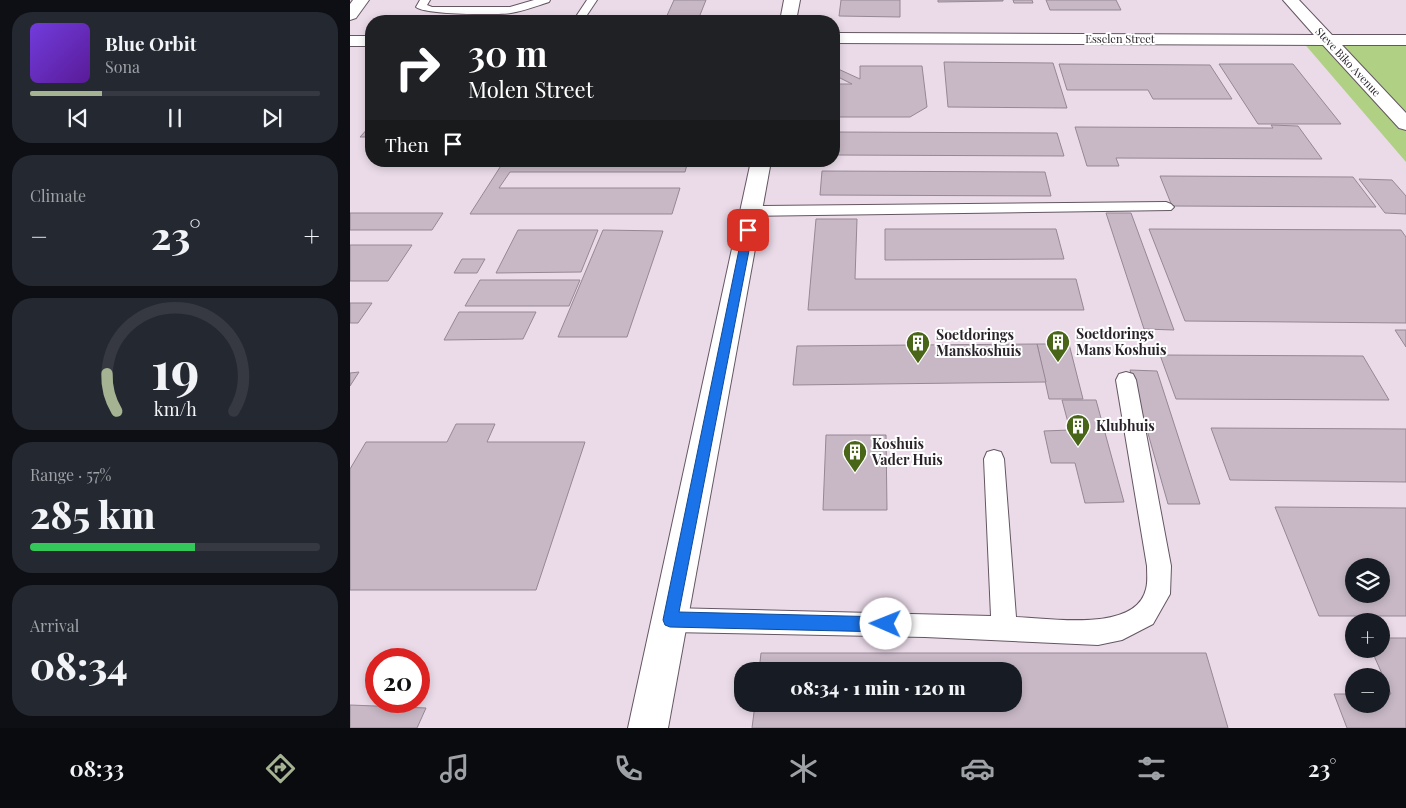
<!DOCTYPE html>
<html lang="en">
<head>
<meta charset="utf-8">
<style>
	:root { --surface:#171b24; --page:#242831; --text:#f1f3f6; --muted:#9ea1a6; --line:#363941; --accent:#a5b392 }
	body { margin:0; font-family:"Playfair Display",serif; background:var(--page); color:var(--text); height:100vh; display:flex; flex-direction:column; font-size:19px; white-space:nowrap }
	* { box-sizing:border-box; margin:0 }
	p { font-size:16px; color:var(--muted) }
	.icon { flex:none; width:28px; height:28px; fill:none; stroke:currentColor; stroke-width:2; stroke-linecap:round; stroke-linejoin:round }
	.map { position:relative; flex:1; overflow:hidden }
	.sheet { display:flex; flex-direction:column; gap:12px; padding:12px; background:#0d0f14; width:350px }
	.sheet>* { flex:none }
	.guide { position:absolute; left:15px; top:15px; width:475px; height:152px; border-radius:20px; box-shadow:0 2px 8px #0003; background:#202124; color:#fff; overflow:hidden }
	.buttons { position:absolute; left:995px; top:558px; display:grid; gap:10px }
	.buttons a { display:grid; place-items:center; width:45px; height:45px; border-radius:50%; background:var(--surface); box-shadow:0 2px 8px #0003; font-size:25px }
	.speed { position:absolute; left:15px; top:648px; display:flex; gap:10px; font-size:25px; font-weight:700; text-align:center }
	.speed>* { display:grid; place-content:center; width:65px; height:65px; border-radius:50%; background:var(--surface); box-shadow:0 2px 8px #0003; line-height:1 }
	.speed .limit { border:8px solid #d22; background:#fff; color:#111 }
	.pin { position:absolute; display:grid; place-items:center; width:42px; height:42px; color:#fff; margin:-21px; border-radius:10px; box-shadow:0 2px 8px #0006 }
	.me { position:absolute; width:55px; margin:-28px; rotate:271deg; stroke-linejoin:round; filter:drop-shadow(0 0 4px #0008) }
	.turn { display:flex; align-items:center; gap:18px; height:105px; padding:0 20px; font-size:22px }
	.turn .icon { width:65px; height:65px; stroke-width:2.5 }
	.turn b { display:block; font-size:35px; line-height:42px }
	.then { display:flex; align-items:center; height:48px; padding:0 20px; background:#0003; gap:10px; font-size:19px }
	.big { font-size:38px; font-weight:800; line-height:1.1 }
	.sheet .tile { flex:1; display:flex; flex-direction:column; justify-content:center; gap:8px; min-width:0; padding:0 18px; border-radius:20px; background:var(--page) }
	.sheet .dial { align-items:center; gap:0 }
	.dial svg { height:130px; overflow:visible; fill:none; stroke:var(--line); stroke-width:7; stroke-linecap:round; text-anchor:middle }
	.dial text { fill:var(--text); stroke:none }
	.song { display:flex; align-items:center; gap:15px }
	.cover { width:60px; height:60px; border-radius:8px; background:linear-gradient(135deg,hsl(260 70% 55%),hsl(270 70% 35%)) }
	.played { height:5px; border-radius:2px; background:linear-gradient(90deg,var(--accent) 25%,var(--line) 25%) }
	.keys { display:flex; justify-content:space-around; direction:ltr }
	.heat { display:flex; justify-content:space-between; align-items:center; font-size:28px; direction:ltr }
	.charge { height:8px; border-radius:4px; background:linear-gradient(90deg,#34c759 57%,var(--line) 0) }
	.trip { position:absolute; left:384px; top:662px; width:288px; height:50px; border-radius:20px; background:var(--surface); box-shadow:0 2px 8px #0003; font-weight:800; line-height:50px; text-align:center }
	.tabs { display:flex; height:80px; justify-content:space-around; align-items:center; background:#090b0e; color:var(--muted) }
	.tabs .icon { width:35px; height:35px }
	.tabs .active { color:var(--accent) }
	.tabs b { font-size:22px; color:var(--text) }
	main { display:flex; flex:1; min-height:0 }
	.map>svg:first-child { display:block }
	.green { fill:#b0d184 }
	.building { fill:#c8b8c6; stroke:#968794; fill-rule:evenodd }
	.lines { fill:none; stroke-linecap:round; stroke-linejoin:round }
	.lane-casing { stroke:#645662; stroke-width:2 }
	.street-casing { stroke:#645662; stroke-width:2 }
	.secondary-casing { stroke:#645662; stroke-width:2 }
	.lane { fill:#fff; fill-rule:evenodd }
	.street { fill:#fff; fill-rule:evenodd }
	.secondary { fill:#fff; fill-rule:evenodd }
	.route { fill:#1a73e8; stroke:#114b97 }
	.labels { text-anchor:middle; stroke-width:4; stroke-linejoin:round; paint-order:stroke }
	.far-street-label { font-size:11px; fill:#292329; stroke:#fff }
	.poi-label { font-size:14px; font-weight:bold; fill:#292329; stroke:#fff; text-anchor:start }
</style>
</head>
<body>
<main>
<section class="sheet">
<div class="tile">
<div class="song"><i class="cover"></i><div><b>Blue Orbit</b><p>Sona</p></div></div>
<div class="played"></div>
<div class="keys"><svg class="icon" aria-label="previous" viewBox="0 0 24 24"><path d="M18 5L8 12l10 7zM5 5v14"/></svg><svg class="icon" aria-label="pause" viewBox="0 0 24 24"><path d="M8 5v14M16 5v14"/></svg><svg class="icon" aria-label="next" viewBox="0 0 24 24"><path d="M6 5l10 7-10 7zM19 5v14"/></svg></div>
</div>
<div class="tile"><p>Climate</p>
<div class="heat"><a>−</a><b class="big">23°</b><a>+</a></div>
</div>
<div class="tile dial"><svg viewBox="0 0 100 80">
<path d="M14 69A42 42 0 1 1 86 69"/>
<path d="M14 69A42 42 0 0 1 8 46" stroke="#a5b392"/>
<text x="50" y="56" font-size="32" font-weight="700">19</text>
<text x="50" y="72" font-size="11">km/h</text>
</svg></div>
<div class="tile"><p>Range · 57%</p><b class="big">285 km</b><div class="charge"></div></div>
<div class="tile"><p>Arrival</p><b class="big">08:34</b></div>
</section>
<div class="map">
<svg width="1056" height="728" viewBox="0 0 1056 728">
	<rect width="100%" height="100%" fill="#ebdbe9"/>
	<polygon class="green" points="952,41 1056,41 1056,162"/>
	<g class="building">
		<polygon points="324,0 356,0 348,20 315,20"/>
		<polygon points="491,0 550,0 550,17 489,16"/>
		<polygon points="588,0 653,0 653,1 588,2"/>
		<polygon points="663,0 682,0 683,3 664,3"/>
		<polygon points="696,0 766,0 771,10 700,10"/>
		<polygon points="594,62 703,63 717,108 598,107"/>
		<polygon points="709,64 860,65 882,99 803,99 798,90 717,90"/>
		<polygon points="869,64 943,64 991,124 908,124"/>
		<polygon points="510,66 572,66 577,107 560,117 484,117 484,84 502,84 484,75 484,69 486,68 510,79"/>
		<polygon points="21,125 21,137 10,137"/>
		<polygon points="921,125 948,126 972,159 766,158 769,166 737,166 725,127 923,128"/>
		<polygon points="484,132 707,133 714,156 484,155"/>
		<polygon points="154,161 338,161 335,172 160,172 149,188 330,188 322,214 120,214"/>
		<polygon points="472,171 695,172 701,196 470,195"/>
		<polygon points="810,176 1003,177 1026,207 822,206"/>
		<polygon points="1009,179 1042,180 1056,196 1056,214 1035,213"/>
		<polygon points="0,213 93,213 82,230 0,230"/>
		<polygon points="756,213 781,213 824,330 794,329"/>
		<polygon points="466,219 507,219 505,279 726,279 734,310 458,310"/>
		<polygon points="535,229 706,229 714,259 535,260"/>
		<polygon points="799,229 1051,230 1056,237 1056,323 835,321"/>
		<polygon points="168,230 248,230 231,272 146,273"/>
		<polygon points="253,230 313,231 277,337 208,337"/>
		<polygon points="0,245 62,245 38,281 0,281"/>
		<polygon points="112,259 135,259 127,273 104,273"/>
		<polygon points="130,280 230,280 219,306 115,306"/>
		<polygon points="0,303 22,303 8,323 0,323"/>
		<polygon points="109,312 186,312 173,339 94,340"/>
		<polygon points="1045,330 1056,330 1056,347"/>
		<polygon points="687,344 719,344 733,399 699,399"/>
		<polygon points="687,344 696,382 443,385 447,346"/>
		<polygon points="810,355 1013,356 1039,400 826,399"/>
		<polygon points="780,370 807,371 850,504 818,504"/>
		<polygon points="9,372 0,386 0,373"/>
		<polygon points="712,400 746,400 774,502 735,503 725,463 701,463 694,431 720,430"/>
		<polygon points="106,424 145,424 137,442 235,442 186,590 0,590 0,469 16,442 97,442"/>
		<polygon points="861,428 1056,429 1056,482 880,480"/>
		<polygon points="476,435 536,435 537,510 473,510"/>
		<path d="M925,507l131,1v108h-87zM1004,566h27v28h-27z"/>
		<polygon points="1031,638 1056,638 1056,728 997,728 984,694 1004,694 1004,704 1031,704 1031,694 1041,694 1021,649 1031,649"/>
		<polygon points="411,653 856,653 878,728 402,728 405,704 662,704 662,671 409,671"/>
		<polygon points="0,705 76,708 67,728 0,728"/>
	</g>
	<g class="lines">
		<g class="lane-casing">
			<g id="lane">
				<path d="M70,0h10l-3,5 5,2h78l24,-7h16l-1,2c-13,4 -25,9 -38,11 -14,2 -86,2 -95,-6z"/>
				<polygon points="237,0 247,0 233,21 223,21"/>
				<polygon points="816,202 821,204 824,207 821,210 402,216 397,214 394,211 397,208 402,206"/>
				<path d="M776,372l7,2 3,6 35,186 -1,28 -17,30 -31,16 -24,5 -173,-8 -255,-5 -9,-3 -3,-9 3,-9 9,-3 321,8 -7,-157 3,-7 7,-2 7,2 3,7 12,158c33,1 120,16 130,-28 2,-7 1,-16 1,-23l-31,-186 3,-6z"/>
			</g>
		</g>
		<g class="street-casing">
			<g id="street">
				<polygon points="434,0 450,0 446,21 430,21"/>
				<polygon points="933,0 949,0 982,35 1056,35 1056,45 992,45 1056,113 1056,130 1049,128 973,45 484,43 484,33 964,35"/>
				<rect x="0" y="36" width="21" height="10"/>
				<polygon points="401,161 421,161 318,728 278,728"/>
			</g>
		</g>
		<g class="secondary-casing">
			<polygon id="secondary" points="3,0 19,0 6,18 0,20 0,4"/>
		</g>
		<use href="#lane" class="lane"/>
		<use href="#street" class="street"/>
		<use href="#secondary" class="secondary"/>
	</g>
	<polygon class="route" points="398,227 403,230 329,612 536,617 541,619 543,624 541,630 536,632 320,627 315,625 313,620 393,230"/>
	<defs>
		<g id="building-pin" transform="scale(1.25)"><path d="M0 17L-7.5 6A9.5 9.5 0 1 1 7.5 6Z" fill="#496517" stroke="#fff"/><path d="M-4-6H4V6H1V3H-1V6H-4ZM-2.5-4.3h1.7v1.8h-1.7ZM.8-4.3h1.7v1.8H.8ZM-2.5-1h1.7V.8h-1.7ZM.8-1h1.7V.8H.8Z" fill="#fff"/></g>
	</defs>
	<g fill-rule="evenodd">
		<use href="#building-pin" x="708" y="342"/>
		<use href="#building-pin" x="568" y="343"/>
		<use href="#building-pin" x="728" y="426"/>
		<use href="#building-pin" x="505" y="452"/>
	</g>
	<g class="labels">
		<g class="far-street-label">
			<text x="770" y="43">Esselen Street</text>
			<text transform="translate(998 62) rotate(47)" y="4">Steve Biko Avenue</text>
		</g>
		<g class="poi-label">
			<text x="726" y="339">Soetdorings<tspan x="726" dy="16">Mans Koshuis</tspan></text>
			<text x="586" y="340">Soetdorings<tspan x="586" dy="16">Manskoshuis</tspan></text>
			<text x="746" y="431">Klubhuis</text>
			<text x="522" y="449">Koshuis<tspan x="522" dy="16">Vader Huis</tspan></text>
		</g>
	</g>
</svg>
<div class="buttons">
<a><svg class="icon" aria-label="layers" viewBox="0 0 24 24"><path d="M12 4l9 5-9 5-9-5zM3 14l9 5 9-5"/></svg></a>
<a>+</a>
<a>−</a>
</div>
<div class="speed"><div class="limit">20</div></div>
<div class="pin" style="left:398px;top:230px;background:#d93025"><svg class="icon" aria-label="arrive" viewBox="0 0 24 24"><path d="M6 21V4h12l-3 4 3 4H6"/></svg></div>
<svg class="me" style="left:536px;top:624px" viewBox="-20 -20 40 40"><circle r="19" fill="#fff"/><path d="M0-13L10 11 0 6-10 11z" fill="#1a73e8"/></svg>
<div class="trip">08:34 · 1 min · 120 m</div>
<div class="guide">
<div class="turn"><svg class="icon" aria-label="right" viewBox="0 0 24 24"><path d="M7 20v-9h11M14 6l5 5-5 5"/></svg><div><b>30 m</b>Molen Street</div></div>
<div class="then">Then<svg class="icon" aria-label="arrive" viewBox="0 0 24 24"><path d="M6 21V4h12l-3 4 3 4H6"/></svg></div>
</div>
</div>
</main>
<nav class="tabs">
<b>08:33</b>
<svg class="icon active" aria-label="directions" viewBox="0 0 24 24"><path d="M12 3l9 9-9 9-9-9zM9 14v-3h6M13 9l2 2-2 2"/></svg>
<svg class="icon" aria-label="music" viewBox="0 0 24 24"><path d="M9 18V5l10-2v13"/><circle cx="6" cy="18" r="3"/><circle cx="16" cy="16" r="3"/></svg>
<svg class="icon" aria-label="phone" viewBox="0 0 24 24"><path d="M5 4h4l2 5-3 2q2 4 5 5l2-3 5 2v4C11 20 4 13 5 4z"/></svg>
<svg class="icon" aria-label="climate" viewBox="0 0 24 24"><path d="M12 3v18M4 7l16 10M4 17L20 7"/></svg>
<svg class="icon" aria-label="car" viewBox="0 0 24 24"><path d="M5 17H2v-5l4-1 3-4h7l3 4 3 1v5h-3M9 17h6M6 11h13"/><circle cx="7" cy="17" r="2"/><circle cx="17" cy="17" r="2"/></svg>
<svg class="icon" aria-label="filters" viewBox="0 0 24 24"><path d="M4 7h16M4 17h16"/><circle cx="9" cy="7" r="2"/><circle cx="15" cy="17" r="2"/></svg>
<b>23°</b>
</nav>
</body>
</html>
